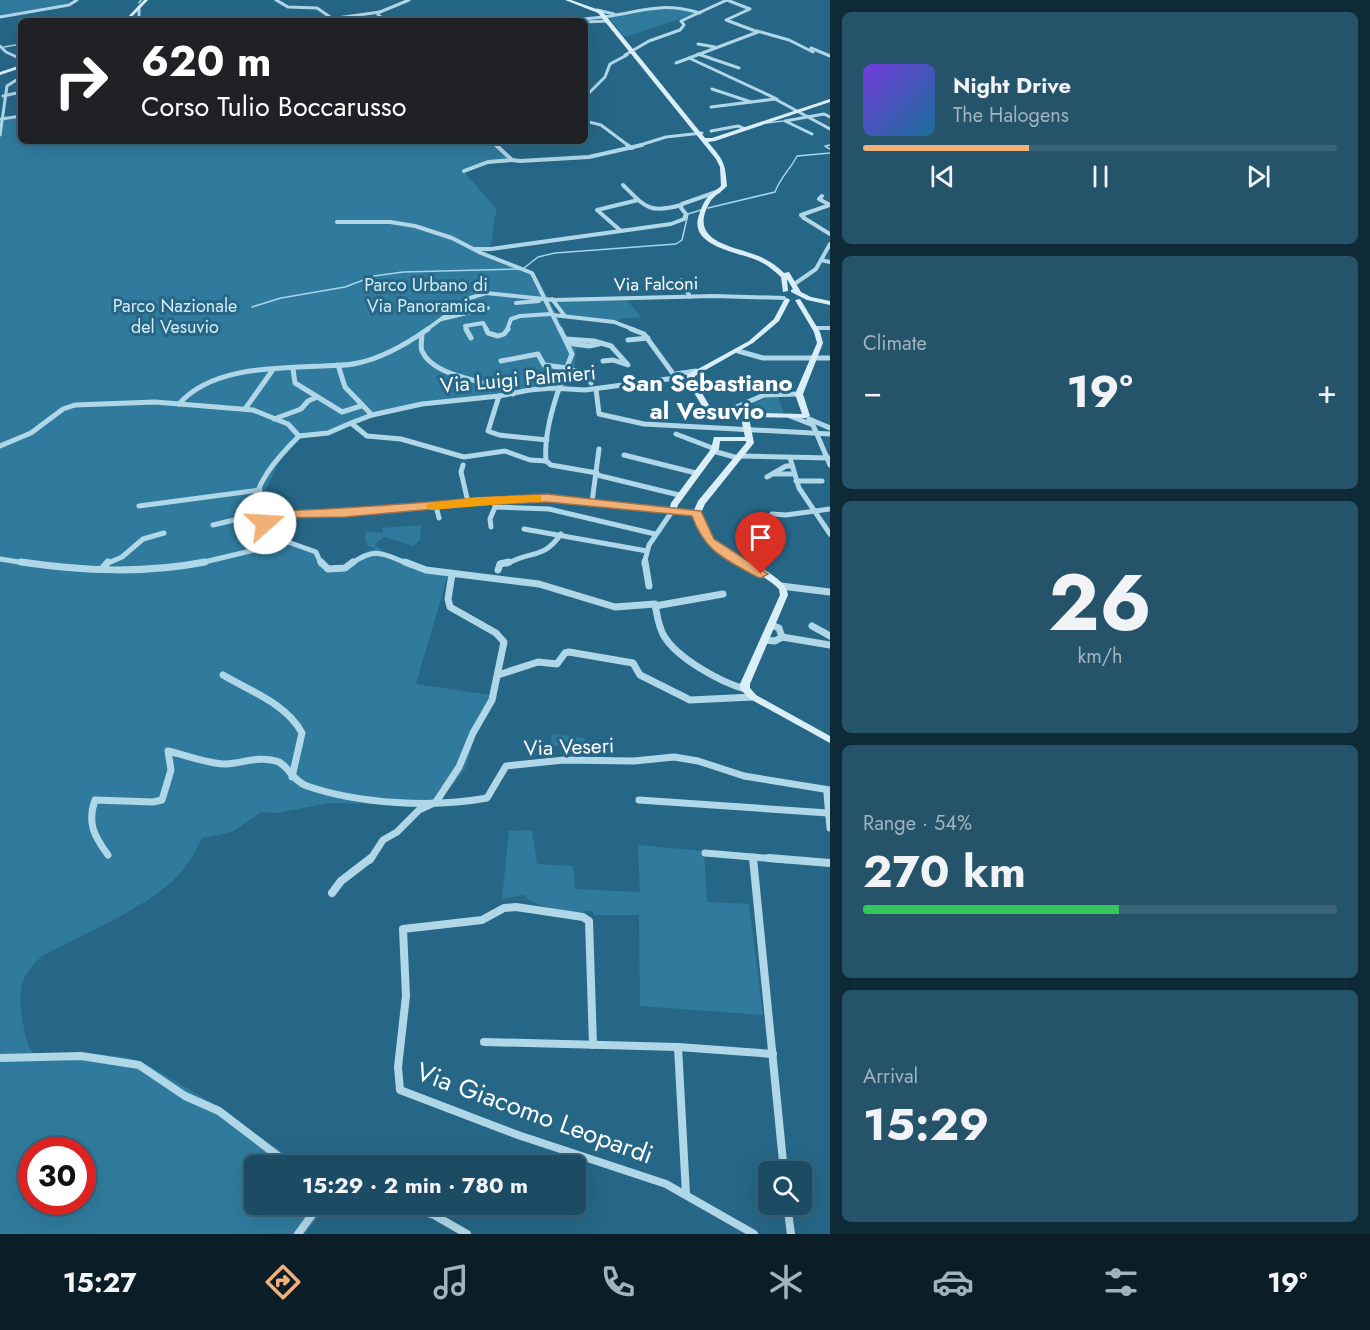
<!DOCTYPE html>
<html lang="en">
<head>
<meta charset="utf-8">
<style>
	:root { --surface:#1c4c64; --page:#25536a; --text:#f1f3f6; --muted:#a0b4bf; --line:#3a6378; --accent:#f1b075 }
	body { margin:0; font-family:Jost,sans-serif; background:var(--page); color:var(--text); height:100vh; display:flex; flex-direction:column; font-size:22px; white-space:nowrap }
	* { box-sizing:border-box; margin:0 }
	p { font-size:20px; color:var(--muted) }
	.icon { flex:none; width:33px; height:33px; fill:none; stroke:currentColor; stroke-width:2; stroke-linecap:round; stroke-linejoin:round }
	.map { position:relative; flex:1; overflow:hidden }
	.drawer { display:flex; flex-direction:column; gap:12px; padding:12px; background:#0f2a37; width:540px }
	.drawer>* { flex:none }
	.hud { position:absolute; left:18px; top:18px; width:570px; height:126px; border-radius:9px; box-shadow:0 6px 24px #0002,0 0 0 2px var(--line); background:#202124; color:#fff; overflow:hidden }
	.fabs { position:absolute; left:758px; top:1161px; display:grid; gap:12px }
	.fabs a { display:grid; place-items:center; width:54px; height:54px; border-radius:9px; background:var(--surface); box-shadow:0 6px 24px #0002,0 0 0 2px var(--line); font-size:30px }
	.speed { position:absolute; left:18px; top:1137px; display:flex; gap:12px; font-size:30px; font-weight:700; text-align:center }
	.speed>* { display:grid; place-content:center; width:78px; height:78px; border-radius:50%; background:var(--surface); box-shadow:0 6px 24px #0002,0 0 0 2px var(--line); line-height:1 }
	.speed .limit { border:9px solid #d22; background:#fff; color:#111 }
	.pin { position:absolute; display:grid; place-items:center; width:51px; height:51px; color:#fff; margin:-62px -26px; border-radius:50% 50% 50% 0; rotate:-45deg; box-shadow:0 0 6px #0007 }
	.pin .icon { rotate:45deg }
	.me { position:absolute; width:66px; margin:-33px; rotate:71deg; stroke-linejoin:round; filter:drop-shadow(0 0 4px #0008) }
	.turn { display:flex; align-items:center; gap:21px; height:126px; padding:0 24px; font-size:27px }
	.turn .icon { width:78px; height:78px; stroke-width:2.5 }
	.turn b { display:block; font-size:42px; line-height:51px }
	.big { font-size:45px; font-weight:700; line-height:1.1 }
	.drawer .card { flex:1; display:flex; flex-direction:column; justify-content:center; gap:9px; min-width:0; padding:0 21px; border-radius:9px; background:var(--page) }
	.drawer .dial { align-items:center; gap:0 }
	.dial b { font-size:78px; line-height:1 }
	.song { display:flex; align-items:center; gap:18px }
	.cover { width:72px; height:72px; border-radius:9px; background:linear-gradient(135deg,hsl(260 70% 55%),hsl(200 70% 35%)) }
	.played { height:6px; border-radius:3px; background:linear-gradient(90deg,var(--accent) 35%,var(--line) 35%) }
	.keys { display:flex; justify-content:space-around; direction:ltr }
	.heat { display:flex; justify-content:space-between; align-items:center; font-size:33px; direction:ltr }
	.charge { height:9px; border-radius:4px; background:linear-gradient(90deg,#34c759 54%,var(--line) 0) }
	.trip { position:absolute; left:244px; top:1155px; width:342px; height:60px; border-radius:9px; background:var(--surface); box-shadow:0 6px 24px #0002,0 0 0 2px var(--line); font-weight:700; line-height:60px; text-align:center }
	.dock { display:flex; height:96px; justify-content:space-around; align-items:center; background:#0b1e28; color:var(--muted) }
	.dock .icon { width:42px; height:42px }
	.dock .current { color:var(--accent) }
	.dock b { font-size:27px; color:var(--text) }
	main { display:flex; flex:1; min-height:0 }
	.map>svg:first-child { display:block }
	.green { fill:#307b9d; fill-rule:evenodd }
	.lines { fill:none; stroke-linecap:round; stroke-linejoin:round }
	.stream { stroke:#a5d5e9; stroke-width:1.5 }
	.street-far4 { stroke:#b0d7e8; stroke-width:3 }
	.street-far3 { stroke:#b0d7e8; stroke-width:4 }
	.street-far2 { stroke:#b0d7e8; stroke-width:5 }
	.street-far1 { stroke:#b0d7e8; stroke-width:7 }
	.street { stroke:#b0d7e8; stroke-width:8 }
	.secondary { fill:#daeef7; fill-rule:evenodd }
	.route { fill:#f1b075; stroke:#9d724c; stroke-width:1.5 }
	.slow { fill:#f59e0b }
	.labels { text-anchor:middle; stroke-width:6; stroke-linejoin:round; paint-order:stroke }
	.far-street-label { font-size:18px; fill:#fff; stroke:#266686 }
	.far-park-label { font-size:18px; fill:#d4ecf6; stroke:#266686 }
	.street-label { font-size:21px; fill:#fff; stroke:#266686 }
	.quarter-label { font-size:24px; font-weight:bold; fill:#fff; stroke:#266686 }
	.near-street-label { font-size:26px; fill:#fff; stroke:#266686 }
</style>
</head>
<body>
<main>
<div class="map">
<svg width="830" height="1234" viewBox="0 0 830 1234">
	<rect width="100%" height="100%" fill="#266686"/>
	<g class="green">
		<polygon points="0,0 65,0 74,2 0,17"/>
		<polygon points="646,8 677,8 697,13 629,36 623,36 608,16"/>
		<path d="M21,116v25h473l19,19 -25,3 -24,9 33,38c-6,14 -1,32 -11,44 15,5 32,9 45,17 7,4 31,54 37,66l44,6 4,3 -19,-3 -19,4 3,3 -5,-2 -1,19 -4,3 -6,19 -3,1v2l-30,-1 -137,19 -95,29 -21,23 -24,49c9,11 19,21 32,28 17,10 28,3 37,25 25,11 30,-13 52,-15l-8,-3 -3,-7 1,-8 16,2 1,-5 38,-3 -1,15 -7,6 -28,-9 -10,7c9,13 57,25 74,27l-33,113 81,12 -23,41 -8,31 -20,25 -18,12 -98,-2 -53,10 -16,-1 -29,20 -30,6c-6,11 -11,23 -19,32 -29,36 -100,63 -142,87 -23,21 -23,36 -18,66 2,12 3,21 11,31h63l28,3 21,7 73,43 81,58 -45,1v38l73,1 -24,29h-304v-1115zM32,1150h50v52h-50z"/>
		<polygon points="625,298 641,317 621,319 616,322 566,315 557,301"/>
		<polygon points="778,397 784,413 751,414 755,403 765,398"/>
		<polygon points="552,734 585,738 584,750 550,745"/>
		<path d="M532,830l5,34 36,2 2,23 65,3 -2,-47 66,6 3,51 42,2 14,111 -123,-9 -1,-91h-45l-1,-4c-5,-1 -9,1 -14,1 -17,2 -44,-6 -56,-17l-21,4 7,-68z"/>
	</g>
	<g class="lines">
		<g class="stream">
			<polyline points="139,3 141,0"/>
			<polyline points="4,47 21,44"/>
			<polyline points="767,123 783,121"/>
			<polyline points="830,145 825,146 830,149"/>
			<path d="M708,208l67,-16c6,-16 15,-22 22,-36l33,-3"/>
			<polyline points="524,268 538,257 555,253 676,244 682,240 688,214 701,210"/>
			<polyline points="252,307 281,298 345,287 374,276 403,272 519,269"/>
		</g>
		<g class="street-far4">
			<polyline points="276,0 288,7 317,8 333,19"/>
			<polyline points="139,7 139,21"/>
			<polyline points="597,10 614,14"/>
			<polyline points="379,12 378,15 387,21"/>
			<polyline points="0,17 69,5 77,0"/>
			<polyline points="273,20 278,21"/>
			<polyline points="315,21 380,12 409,0"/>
			<path d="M537,21c22,-1 44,-1 66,-4 40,-5 54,-16 97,-4"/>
			<polyline points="585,22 608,21"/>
			<polyline points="757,31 789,40 813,52"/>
			<polyline points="698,44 715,47"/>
			<polyline points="0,46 6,52 21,59"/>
			<polyline points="811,48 830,56"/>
			<polyline points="698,54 739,68"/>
			<polyline points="625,55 649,41 680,30 684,25 681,21 727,0 750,9 726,20 758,32 676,63"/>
			<polyline points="689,58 777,99"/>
			<polyline points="712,89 751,102"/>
			<polyline points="3,96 21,92"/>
			<polyline points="585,97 605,77 610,64 627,55"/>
			<polyline points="711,107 775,99 830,129"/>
			<polyline points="1,119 21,116"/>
			<polyline points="585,121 601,125 629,146"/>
			<polyline points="711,131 738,126 745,129"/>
			<polyline points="812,134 785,121 824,114 830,117"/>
			<polyline points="0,135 7,86 21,77"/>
			<polyline points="492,141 497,146"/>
			<polyline points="637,146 666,137 702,133"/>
		</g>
		<g class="street-far3">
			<polyline points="496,145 512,160 520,161 589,157 642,145"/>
			<polyline points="627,145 632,148"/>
			<polyline points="464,171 488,162 512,160"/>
			<path d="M623,185c22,22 26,29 58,20"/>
			<polyline points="804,218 801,215 830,205 819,199 822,196"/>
			<polyline points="804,218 830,234"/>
			<polyline points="337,222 390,222 415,226 452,238 481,253 532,273 560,330"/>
			<polyline points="621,231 597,210 638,200"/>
			<polyline points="475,249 491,249 671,224 684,219 686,214 681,208 682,204 719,191"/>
			<polyline points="821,260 830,262"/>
			<polyline points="681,280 690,297"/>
			<polyline points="793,285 816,269 830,244"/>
			<polyline points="552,299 564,315"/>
			<polyline points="516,303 539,301"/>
			<polyline points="553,315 614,322 635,330"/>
			<polyline points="442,319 488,308"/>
			<polyline points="815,328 830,328"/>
			<polyline points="426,330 470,298 486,293 553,300 714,296 784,298"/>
			<polyline points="467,330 465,326 483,323 487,330"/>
			<polyline points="507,330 511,319 520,316 551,314"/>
		</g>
		<g class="street-far2">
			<polyline points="466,329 471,338"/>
			<polyline points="486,329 488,333 498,336 504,334 508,329"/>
			<path d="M560,329l12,25c-12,30 -29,74 -26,107l5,4 46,8"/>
			<polyline points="631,329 644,334 674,375"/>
			<path d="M422,333c0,6 -2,13 0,18 12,28 67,28 91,43"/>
			<polyline points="566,339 594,341 611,346 628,365 613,360 603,361"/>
			<polyline points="628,340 648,338"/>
			<polyline points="567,343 589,346 599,344"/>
			<polyline points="738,351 763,358 830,358"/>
			<polyline points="501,361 538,354 544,365 567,368"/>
			<polyline points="338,365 345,387 372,415 422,404 499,396 530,390 552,388 585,390 683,377"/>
			<polyline points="293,369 295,383 342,412 361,406"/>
			<polyline points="567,369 586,373 591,383"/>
			<polyline points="676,374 696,371"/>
			<polyline points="596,389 599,414 644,424 830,434"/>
			<polyline points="499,396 488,431 499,435 547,440"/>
			<path d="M179,404c32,-37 97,-36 143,-38 12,-1 25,0 36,-3 24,-5 50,-20 70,-34"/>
			<polyline points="245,409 272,371"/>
			<polyline points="709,411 732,409 764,395 799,394"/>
			<polyline points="372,415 351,423 367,436 401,439 464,457 505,451 530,460 546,461"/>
			<polyline points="790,416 813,425 830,465"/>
			<polyline points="274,419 301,409 308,401 317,397"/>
			<polyline points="809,419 830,428"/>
			<polyline points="676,434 715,449"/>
			<polyline points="299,436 328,433 351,423"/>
			<path d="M0,446l31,-13 32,-24 12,-4 80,-3 98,8 35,14 11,12c-22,22 -46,48 -47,81"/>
			<polyline points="713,451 738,458"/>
			<polyline points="624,455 696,473"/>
			<polyline points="739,456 830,458"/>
			<polyline points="790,458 799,488 830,534"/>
			<polyline points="463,465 461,472 468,502"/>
			<polyline points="774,474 794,474"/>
			<polyline points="597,475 679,495"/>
			<polyline points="767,477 786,466 792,466"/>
			<polyline points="796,481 822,481"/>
			<polyline points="495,500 495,507 549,509 655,534"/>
			<polyline points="592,502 599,449"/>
			<polyline points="139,506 260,490"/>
			<polyline points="436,506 439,518"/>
			<polyline points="772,514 786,515 830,509"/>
			<polyline points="252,517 288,542 316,552 321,564"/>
			<polyline points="213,525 247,517 275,514 345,513 478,501 547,498 673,510"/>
			<polyline points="491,527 490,519 495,507"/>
			<polyline points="524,529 647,551"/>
			<polyline points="0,559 32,564"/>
			<polyline points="106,564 122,557 143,539 164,533"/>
			<polyline points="196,564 288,542"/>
			<path d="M351,564c25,-18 32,-10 58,0"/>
			<path d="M507,564c24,-14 36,-4 54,-30"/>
			<polyline points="644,564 649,545 673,510"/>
		</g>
		<g class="street-far1">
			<path d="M21,562c62,9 122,12 184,0"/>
			<polyline points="321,562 328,569 345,568 353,562"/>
			<path d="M405,562l21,8 113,14 76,23 40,-3c2,10 3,22 9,32 13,22 56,46 81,53"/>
			<polyline points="645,562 649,586"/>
			<polyline points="102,569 108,562"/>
			<polyline points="498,570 500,564 509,562"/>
			<polyline points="781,586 830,592"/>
			<polyline points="655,606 723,594"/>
			<polyline points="771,625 779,628 782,637"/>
			<polyline points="812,626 830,636"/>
			<polyline points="782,637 830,645"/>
			<polyline points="764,640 775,641 782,637"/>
			<path d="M223,675c27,16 64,29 79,58l-10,44"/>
			<polyline points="498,675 538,662 557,664 565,653 569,652 633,663 640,675 690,700 753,697"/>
			<polyline points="827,794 830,828"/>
			<polyline points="639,800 828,813"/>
			<polyline points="705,853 788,860"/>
			<path d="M108,855c-14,-19 -21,-32 -13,-55l58,2 9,-2 9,-30 -3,-19c18,4 40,13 58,13 17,-1 32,-8 50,-3 12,3 16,20 31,25 52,18 126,22 180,12l19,-32 58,-6 70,1 40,-4 24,4 46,15 86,14"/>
			<polyline points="753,857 753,860"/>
			<polyline points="370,860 383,840 397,832 419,810 436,802 459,767 473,733 492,700 504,642 496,633 450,607 448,599 452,574"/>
		</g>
		<g class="street">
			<polyline points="753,858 784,1172"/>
			<polyline points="769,858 830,863"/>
			<polyline points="332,893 341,881 371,858"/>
			<polyline points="484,1042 678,1047 773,1054"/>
			<polyline points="593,1045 589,921 583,917 516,907 504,908 482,920 403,929 406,996 398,1067 400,1090 518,1135 666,1184 754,1234"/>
			<polyline points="678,1047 686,1194"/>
			<polyline points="0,1058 81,1056 139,1065 185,1096 219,1111 291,1166"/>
			<polyline points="399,1204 434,1215 467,1234"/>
			<polyline points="787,1204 791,1234"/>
			<polyline points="298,1234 320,1204"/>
		</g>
		<g class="secondary">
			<polygon points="144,0 148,0 128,21 124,21"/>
			<path d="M565,0h6l31,11 103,127h7l118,-39v3l-115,39 -7,1c15,18 17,19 19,44 -5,6 -13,9 -17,16 -24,41 25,44 51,55 9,4 16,9 23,16l5,-1 12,20 10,5 19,4v4l-23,-5 -16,-8v-2l2,-1 -6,-10 1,12 -5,1 -2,-15c-9,-8 -16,-14 -27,-18 -19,-7 -66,-14 -55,-44 2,-6 4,-12 8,-17 4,-5 10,-8 14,-12l-1,-19 -4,-8 -118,-146z"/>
			<polygon points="21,65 21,68 0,75 0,72"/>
			<path d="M787,298l3,2 -11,21 -26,22 -58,33v5l18,31 89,2 -7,-20 22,-51 -3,-11 -19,-32 5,-1 20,33 3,11 -20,51 7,22 -4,2 -55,-1 -1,6 4,20 -49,61 -4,9c3,9 5,19 12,26 16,17 74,34 75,56l-38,89v4l6,7 74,41v7l-80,-44 -10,-10v-5l40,-89 -1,-6c-21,-21 -60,-28 -76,-52 -5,-6 -7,-14 -9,-22l-21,-3 -4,-2 2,-7 40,-54 3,-12h31l-3,-14 2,-6 -36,-1 -21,-35v-6l62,-34 25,-22 10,-19zM720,441h26v2l-48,58 -4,9 -17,-2 1,-3 41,-56z"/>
		</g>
	</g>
	<path class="route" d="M547,494l154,17 13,28 54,35 -7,4 -4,-1c-32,-18 -52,-25 -65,-61l-145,-14 -69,3 -133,12 -69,1 -6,8 -5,1 -6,-4 9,-11 5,-1c92,-2 183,-13 274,-17z"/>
	<polygon class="slow" points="537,495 541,496 541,501 431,510 425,506 431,503 478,497"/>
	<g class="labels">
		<g class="far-street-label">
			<text transform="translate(656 284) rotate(-1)" y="6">Via Falconi</text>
		</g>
		<g class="far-park-label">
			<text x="426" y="291">Parco Urbano di<tspan x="426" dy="21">Via Panoramica</tspan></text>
			<text x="175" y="312">Parco Nazionale<tspan x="175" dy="21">del Vesuvio</tspan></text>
		</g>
		<g class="street-label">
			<text transform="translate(518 379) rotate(-5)" y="7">Via Luigi Palmieri</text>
			<text transform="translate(569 747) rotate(-2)" y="7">Via Veseri</text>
		</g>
		<g class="quarter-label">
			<text x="707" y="391">San Sebastiano<tspan x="707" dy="28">al Vesuvio</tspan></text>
		</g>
		<g class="near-street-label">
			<text transform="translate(535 1113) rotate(20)" y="9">Via Giacomo Leopardi</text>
		</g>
	</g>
</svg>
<div class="fabs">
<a><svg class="icon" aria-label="search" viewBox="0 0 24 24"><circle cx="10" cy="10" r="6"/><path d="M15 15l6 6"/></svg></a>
</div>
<div class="speed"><div class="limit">30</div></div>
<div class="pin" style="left:761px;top:574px;background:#d93025"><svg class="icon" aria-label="arrive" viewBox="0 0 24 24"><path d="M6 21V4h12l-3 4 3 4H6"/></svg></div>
<svg class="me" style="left:265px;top:523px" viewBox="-20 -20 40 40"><circle r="19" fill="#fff"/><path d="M0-13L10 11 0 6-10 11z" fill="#f1b075"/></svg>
<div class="trip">15:29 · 2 min · 780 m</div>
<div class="hud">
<div class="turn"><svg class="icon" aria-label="right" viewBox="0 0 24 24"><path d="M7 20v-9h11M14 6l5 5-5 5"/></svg><div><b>620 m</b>Corso Tulio Boccarusso</div></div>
</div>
</div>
<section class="drawer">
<div class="card">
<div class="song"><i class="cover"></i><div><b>Night Drive</b><p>The Halogens</p></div></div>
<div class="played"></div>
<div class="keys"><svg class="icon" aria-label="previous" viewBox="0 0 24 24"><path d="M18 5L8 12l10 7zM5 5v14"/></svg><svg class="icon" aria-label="pause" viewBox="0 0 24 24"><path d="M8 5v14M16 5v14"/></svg><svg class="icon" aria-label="next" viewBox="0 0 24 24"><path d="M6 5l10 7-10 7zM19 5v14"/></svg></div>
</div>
<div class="card"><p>Climate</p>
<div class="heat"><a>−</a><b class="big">19°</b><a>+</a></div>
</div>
<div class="card dial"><b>26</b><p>km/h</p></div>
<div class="card"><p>Range · 54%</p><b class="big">270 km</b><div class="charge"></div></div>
<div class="card"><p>Arrival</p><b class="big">15:29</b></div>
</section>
</main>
<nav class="dock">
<b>15:27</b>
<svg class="icon current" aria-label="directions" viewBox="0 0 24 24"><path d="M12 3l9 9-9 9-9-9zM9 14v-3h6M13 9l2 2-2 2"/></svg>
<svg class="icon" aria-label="music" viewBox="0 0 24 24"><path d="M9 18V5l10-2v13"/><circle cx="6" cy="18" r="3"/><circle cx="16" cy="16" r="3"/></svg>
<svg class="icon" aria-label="phone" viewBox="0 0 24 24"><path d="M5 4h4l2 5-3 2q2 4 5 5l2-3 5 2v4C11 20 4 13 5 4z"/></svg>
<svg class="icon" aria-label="climate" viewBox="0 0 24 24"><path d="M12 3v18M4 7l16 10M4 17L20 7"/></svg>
<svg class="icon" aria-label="car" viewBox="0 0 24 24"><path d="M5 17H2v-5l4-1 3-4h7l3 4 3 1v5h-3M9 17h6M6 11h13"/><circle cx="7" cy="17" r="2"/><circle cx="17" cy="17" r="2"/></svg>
<svg class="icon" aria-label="filters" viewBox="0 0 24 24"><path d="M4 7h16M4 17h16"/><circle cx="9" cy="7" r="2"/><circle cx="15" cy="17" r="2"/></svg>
<b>19°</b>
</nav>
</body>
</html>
